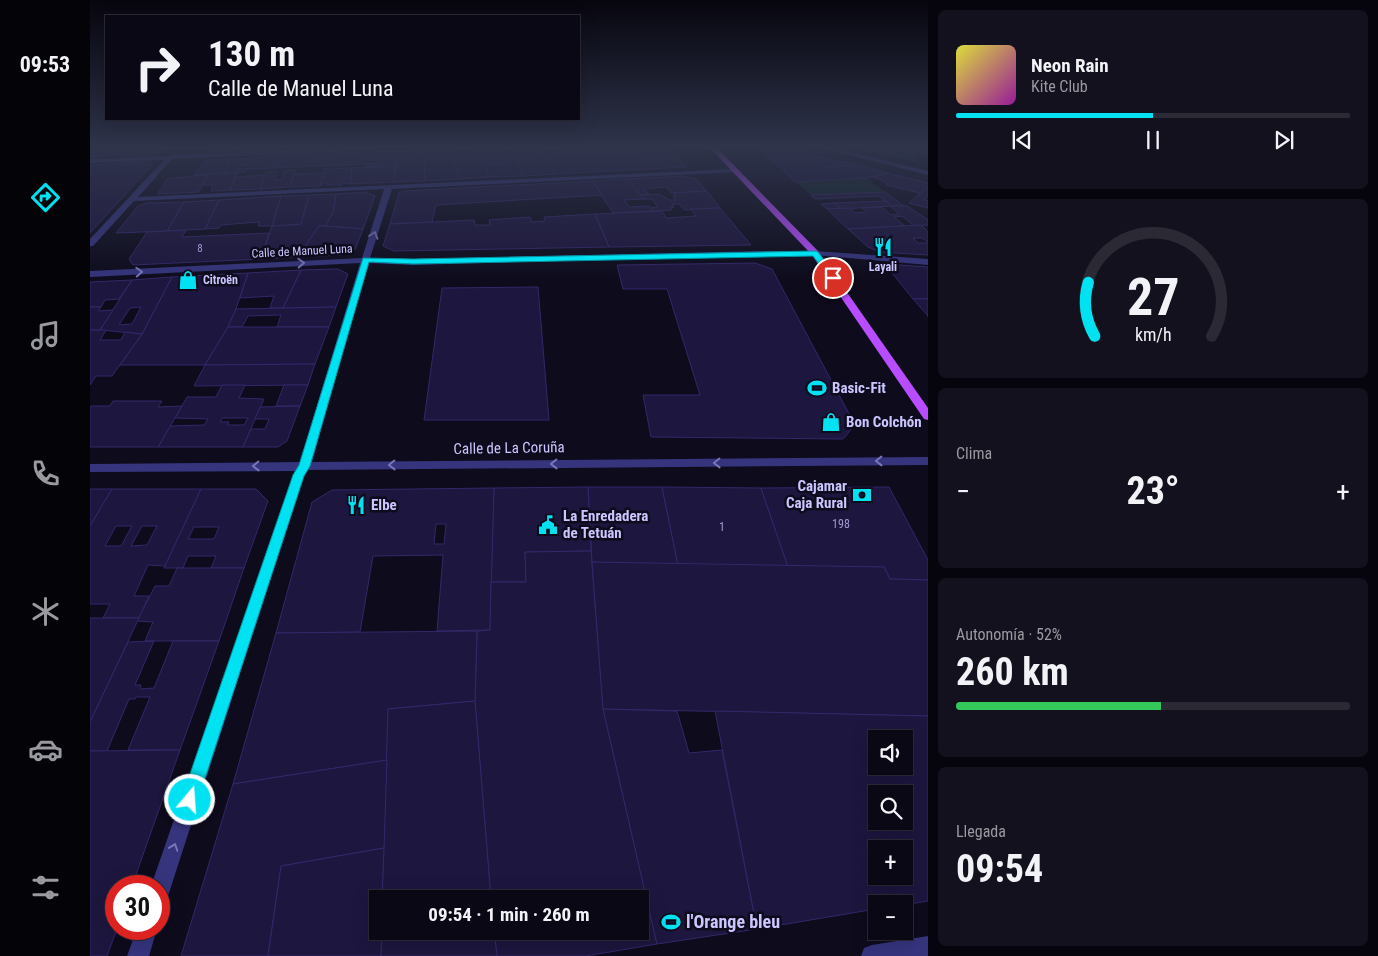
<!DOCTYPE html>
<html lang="es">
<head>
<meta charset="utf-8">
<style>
	:root { --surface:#0a0815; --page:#13111e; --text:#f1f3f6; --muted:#999aa0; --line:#2a2934; --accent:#00e1f1 }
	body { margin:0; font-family:"Roboto Condensed",sans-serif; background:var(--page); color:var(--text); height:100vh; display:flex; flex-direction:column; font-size:19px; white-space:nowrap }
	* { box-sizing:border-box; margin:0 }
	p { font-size:16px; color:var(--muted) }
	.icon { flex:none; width:28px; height:28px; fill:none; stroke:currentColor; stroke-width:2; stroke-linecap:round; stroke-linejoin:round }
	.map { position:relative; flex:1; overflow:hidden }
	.drawer { display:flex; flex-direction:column; gap:10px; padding:10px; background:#06040c; width:450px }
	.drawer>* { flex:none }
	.hud { position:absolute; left:15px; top:15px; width:475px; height:105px; border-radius:0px; box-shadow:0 5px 20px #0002,0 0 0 1px var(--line); background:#0a0815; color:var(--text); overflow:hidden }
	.buttons { position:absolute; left:778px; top:730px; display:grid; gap:10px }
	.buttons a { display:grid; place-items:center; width:45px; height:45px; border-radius:0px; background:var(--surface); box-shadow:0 5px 20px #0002,0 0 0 1px var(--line); font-size:25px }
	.speed { position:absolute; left:15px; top:875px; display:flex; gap:10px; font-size:25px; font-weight:700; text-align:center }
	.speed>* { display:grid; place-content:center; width:65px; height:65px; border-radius:50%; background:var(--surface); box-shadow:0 5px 20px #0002,0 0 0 1px var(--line); line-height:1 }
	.speed .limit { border:8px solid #d22; background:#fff; color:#111 }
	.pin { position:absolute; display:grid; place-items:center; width:42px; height:42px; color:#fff; margin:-21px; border:2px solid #fff; border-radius:50%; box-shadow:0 1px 5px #0007 }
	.me { position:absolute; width:55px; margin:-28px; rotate:18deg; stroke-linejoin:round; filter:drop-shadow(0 0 4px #0008) }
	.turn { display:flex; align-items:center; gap:18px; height:105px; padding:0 20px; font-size:22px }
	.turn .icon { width:65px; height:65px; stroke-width:2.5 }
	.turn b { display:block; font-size:35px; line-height:42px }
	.big { font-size:38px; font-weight:700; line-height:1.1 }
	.drawer .card { flex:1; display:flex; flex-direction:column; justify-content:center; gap:8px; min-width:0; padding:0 18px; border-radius:8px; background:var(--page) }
	.drawer .dial { align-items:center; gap:0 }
	.dial svg { height:130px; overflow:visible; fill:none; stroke:var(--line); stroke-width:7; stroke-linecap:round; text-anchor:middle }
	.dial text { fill:var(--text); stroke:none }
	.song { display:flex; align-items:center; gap:15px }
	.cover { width:60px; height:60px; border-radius:8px; background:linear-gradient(135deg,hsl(60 70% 55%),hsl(300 70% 35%)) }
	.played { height:5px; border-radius:2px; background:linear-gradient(90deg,var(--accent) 50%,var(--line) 50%) }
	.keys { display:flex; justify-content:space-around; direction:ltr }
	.heat { display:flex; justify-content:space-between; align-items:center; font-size:28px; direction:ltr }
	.charge { height:8px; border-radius:4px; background:linear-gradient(90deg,#34c759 52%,var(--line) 0) }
	.trip { position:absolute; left:279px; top:890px; width:280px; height:50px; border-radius:0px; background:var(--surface); box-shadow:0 5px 20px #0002,0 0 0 1px var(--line); font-weight:700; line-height:50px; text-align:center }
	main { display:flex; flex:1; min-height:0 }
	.menu { display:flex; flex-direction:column; width:90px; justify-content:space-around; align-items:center; background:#040308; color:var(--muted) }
	.menu .icon { width:35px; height:35px }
	.menu .active { color:var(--accent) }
	.menu b { font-size:22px; color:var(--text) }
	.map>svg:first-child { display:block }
	.green { fill:#0e2625 }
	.building { fill:#1d163e; stroke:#33286a; fill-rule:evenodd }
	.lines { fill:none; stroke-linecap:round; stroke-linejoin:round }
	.minor { fill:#35347d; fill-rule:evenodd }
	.major { fill:#b74dff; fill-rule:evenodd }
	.oneway { stroke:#7876b8 }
	.route { fill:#00e1f1; stroke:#00929d }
	.labels { text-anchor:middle; stroke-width:5; stroke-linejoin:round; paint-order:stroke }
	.far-number-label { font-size:11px; fill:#a09acf }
	.far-street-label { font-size:12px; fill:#cbc6ff; stroke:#0d0b1c }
	.far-poi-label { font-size:12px; font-weight:bold; fill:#cbc6ff; stroke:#0d0b1c }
	.number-label { font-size:12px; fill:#a09acf }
	.poi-label { font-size:15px; font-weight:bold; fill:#cbc6ff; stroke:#0d0b1c; text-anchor:start }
	.street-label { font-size:15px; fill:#cbc6ff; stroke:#0d0b1c }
	.near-poi-label { font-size:18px; font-weight:bold; fill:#cbc6ff; stroke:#0d0b1c; text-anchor:start }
</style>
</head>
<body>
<main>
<nav class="menu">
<b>09:53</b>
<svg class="icon active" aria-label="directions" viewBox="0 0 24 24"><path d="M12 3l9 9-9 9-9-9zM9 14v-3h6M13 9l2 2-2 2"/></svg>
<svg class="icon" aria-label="music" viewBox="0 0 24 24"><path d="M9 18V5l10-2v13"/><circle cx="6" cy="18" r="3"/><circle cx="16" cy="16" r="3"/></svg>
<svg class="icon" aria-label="phone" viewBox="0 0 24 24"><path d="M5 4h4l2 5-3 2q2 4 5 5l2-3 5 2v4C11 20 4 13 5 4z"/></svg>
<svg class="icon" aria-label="climate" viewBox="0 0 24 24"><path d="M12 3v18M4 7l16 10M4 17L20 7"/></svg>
<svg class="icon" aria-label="car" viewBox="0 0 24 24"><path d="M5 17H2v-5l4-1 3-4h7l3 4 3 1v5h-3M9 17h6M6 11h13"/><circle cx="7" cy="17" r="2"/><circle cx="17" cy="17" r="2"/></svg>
<svg class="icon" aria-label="filters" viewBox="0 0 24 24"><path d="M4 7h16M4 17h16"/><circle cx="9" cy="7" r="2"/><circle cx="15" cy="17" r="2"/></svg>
</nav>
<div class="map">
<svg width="838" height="956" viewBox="0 0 838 956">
	<rect width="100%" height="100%" fill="#0d0b1c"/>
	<g class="green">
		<path d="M766,148c15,0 54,2 63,15z"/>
		<polygon points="776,178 795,192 721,195 706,182"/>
	</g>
	<g class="building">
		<polygon points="0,148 77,148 73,152 62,155 0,157"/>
		<polygon points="125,148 145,148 143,151 122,152"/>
		<polygon points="154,148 200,148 152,151"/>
		<polygon points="391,148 421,148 428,162 395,164"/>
		<polygon points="391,148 399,177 369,179 362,149"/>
		<polygon points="421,148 448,148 451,156 425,157"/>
		<polygon points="471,148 580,148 581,150 451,156 449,149"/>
		<polygon points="668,148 698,148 733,157 723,159 682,160"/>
		<polygon points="796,148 838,148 838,156 827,151 825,151 827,153 825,155 815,155 808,150"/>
		<polygon points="362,149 369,179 335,181 334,150"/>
		<polygon points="334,150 335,181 303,182 309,151"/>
		<polygon points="581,150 597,167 464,174 455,156"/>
		<polygon points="309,151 306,166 276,167 276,164 286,163 286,160 276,160 276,152"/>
		<polygon points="276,152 276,164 233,166 235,154"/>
		<polygon points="235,154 233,166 183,168 186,156"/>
		<polygon points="186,156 183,168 157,169 162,158"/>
		<polygon points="455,156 464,174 433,176 425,157"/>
		<polygon points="733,157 749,161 764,164 735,168 723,159"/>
		<polygon points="162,158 158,165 148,166 147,169 157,169 155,172 134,174 140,159"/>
		<polygon points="722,158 735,168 764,164 797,173 776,178 706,182 682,160"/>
		<polygon points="140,159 134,174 104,175 115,160"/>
		<polygon points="56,162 62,165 0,233 0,165"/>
		<polygon points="415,163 415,165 428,165 433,176 399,177 395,164"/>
		<polygon points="306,166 303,182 260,184 262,168"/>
		<polygon points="262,168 260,184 252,183 252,185 236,185 238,182 230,186 235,169"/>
		<polygon points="205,170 200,187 170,189 176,172 187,171 185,180 192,180 194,171"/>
		<polygon points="147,173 140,190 121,191 123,185 112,185 118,174"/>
		<polygon points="234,173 230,186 200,187 204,174"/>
		<polygon points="797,173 838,183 838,186 830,193 796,185 797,184 790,179 783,177"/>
		<polygon points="118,174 109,192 68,194 77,179"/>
		<polygon points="175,175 170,189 140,190 146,177"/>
		<polygon points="593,176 606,179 617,191 581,193 576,187 554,189 559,194 550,195 537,179"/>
		<polygon points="537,179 554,199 534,200 540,207 559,206 563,211 523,213 502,181"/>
		<polygon points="502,181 512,195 346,205 342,222 300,224 309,193 314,191"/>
		<polygon points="838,186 838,196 834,199 838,201 838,208 819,203"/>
		<polygon points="617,191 630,208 595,210 589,204 582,204 584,207 580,208 582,210 563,211 560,208 568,207 562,199 554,199 550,195 570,194 579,200 586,200 583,196 586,196 583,193"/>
		<polygon points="276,192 285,196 273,229 235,226 243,213 246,194"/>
		<polygon points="795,192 814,206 802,206 789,196 725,199 721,195"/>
		<polygon points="246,194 243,213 235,226 229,226 208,257 171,259 182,226 211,224 219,195"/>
		<polygon points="219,195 211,224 182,226 191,196"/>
		<polygon points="191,196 182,226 168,226 169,222 131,225 129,228 115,229 129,200"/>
		<polygon points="129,200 115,229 77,231 94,202"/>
		<polygon points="795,201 802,206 751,209 744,203"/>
		<polygon points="94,202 77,231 26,233 48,206 56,203"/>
		<polygon points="744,203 751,209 737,209 731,204"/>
		<polygon points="800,206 817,206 838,220 838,225 824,226 812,216 804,217 815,226 758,229 737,209 760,208 765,213 777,212 772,208 792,207 801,215 809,214"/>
		<polygon points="630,208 661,245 519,247 505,214 572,211 576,218 606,216 601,209"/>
		<polygon points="505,214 519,247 304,251 293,246 300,224 384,220 385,225 400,225 399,220 440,217 442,222 455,221 454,217"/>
		<polygon points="831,225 838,232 838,242 832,238 823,238 828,243 838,243 838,255 790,252 778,247 758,229"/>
		<polygon points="229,226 235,226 273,229 265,250 252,255 208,257"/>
		<polygon points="96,230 92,237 179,233 171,259 43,265 39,259 57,232"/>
		<polygon points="665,263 682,269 765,425 753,439 561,437 553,395 610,395 577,289 533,289 527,265"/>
		<polygon points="795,264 838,267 838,299 823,299"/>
		<polygon points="248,269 258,274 246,307 193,308 211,270"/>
		<polygon points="211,270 193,308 180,308 184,296 150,298 158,273"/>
		<polygon points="158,273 146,309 138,327 115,365 30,365 52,334 82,277"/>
		<path d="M82,277l-30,57 -42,-4 32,-50zM51,307l-9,17 -13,1 11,-17z"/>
		<polygon points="42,280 29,299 15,300 11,307 0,307 0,282"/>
		<polygon points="448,287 459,420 334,420 352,288"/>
		<polygon points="823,299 838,299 838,317 838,316"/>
		<polygon points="0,307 11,307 8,311 23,310 10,330 0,330"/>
		<polygon points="246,307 239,327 187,327 191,315 158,316 152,327 138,327 146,309"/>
		<polygon points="138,327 239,327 225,364 115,365"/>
		<polygon points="0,330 16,330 10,340 31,340 35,332 52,334 22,376 6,376 0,385"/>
		<polygon points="225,364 218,385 104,386 115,365"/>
		<path d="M132,385h23l-6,13 25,1 -21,48h-85l12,-21 34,-1 4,-6 -33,-1 12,-21h29zM132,418h26l-4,7h-17l2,-3h-9z"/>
		<polygon points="194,385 218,385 210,406 186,406"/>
		<polygon points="23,401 72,401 68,407 92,406 68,447 0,447 0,407 1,406 20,406"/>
		<polygon points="210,406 197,441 188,447 153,447 161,429 175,429 179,419 165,419 170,407"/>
		<polygon points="498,487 572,487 588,565 502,562"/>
		<polygon points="498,487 501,551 435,552 436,582 401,582 404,488"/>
		<polygon points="572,487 671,488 698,567 588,565"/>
		<polygon points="799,487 838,560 838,580 800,579 794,567 698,567 671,488"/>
		<path d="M404,488l-4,142 -53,1 6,-76 -70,1 -13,76 -84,1 36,-131 20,-12zM346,524h10l-2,20h-10z"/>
		<polygon points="0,489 22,489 0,526"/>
		<path d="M22,489h89l-36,77 -17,-1 -14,31h15l-10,22h-36l7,-14h-20v-78zM26,526h16l-11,20h-16zM52,526h15l-10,19 -16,1z"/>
		<path d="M111,489h55l12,12 -24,67h-33l5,-12h-28l-5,12h-19zM104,527h25l-5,12h-26z"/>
		<polygon points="501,551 513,709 567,944 496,956 407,956 404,931 550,931 550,899 401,899 385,701 387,631 400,630 401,582 436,582 435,552"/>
		<polygon points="502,562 794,567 800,579 838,580 838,716 513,709"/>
		<polygon points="87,568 154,568 129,641 55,641 63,622 47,621 65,586 79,586"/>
		<polygon points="0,618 49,618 0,722"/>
		<polygon points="387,631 385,701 298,709 297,760 143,784 186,633"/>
		<polygon points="64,641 45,685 51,685 50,689 64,688 83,641 129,641 90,750 38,750 60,697 46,697 45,699 39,699 17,751 0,751 0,722 38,642"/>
		<polygon points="385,701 401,899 292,899 298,709"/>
		<polygon points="513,709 587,711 599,753 632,750 667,929 567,944"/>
		<path d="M625,711l213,5v185l-24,4 -28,-1v5l-119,20zM786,739h28v27h-28zM786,794h28v27h-28zM786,849h28v27h-28z"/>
		<polygon points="90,750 42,886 26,886 27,929 17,956 0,956 0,751"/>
		<polygon points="297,760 294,848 191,866 178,956 91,956 143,784"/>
		<polygon points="294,848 292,899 288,899 288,931 292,931 291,956 178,956 191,866"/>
		<polygon points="292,931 404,931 407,956 291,956"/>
	</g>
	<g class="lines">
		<g class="minor">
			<polygon points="241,148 289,148 286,150 82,159 48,197 646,169 648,170 648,172 302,189 280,258 323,259 672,251 725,251 838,259 838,265 725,255 672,255 323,265 278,263 222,462 838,457 838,465 218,470 214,476 79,893 76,900 69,903 69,886 61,886 205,471 0,472 0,464 210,462 270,263 0,277 0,271 272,258 294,189 44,201 3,246 0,246 0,239 74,160 0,163 0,159 78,156 83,152 85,155"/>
			<polygon points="732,148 743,148 838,171 838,175"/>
			<polygon points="47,929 67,929 59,956 37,956"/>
			<polygon points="838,936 838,956 771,956 774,948 782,945"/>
		</g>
		<polygon class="major" points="620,148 627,148 728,251 838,408 838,420 834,419 722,255"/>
	</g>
	<defs><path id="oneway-chevron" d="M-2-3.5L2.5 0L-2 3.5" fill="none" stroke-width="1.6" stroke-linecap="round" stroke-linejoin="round" transform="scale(1.25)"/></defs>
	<g class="oneway">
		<use href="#oneway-chevron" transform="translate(284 235) rotate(-72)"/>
		<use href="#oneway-chevron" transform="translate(211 263) rotate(-3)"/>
		<use href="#oneway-chevron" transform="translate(49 272) rotate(-3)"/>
		<use href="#oneway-chevron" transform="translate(789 461) rotate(179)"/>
		<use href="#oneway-chevron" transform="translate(627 463) rotate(179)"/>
		<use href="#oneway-chevron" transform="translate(464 464) rotate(179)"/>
		<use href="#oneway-chevron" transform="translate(302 465) rotate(179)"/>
		<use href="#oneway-chevron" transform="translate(166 466) rotate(179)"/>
		<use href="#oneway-chevron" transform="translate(84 847) rotate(-71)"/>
	</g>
	<linearGradient id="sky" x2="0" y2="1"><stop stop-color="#07060f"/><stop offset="0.52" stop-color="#2f344b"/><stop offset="1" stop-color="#2f344b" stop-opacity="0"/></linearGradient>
	<rect width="838" height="282" fill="url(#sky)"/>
	<polygon class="route" points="725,251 728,252 746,276 746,279 740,279 723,256 323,264 279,262 220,466 214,476 108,800 106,806 100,809 94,806 91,800 203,475 209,465 273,258 323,259"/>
	<defs>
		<g id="restaurant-bare" transform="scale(1.5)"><path d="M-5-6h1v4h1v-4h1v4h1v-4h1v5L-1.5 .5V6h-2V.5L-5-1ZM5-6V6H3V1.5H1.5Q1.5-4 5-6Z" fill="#00e1f1" stroke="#0d0b1c" stroke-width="2.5" paint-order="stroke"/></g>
		<g id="shop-bare" transform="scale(1.5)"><path d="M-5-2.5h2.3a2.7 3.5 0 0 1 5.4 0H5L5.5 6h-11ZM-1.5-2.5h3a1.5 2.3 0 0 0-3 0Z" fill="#00e1f1" stroke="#0d0b1c" stroke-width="2.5" paint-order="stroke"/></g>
		<g id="stadium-bare" transform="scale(1.5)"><path d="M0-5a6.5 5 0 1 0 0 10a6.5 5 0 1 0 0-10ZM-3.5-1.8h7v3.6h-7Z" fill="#00e1f1" stroke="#0d0b1c" stroke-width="2.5" paint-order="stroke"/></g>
		<g id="bank-bare" transform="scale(1.5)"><path d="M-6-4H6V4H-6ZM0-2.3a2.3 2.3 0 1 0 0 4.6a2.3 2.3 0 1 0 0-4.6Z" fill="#00e1f1" stroke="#0d0b1c" stroke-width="2.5" paint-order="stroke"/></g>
		<g id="civic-bare" transform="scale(1.5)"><path d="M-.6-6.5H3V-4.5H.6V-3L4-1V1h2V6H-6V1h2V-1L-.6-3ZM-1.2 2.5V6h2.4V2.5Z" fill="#00e1f1" stroke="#0d0b1c" stroke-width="2.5" paint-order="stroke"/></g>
	</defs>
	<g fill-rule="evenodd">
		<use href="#restaurant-bare" x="793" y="247"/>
		<use href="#shop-bare" x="98" y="280"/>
		<use href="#stadium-bare" x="727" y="388"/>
		<use href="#shop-bare" x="741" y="422"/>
		<use href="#bank-bare" x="772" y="495"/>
		<use href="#restaurant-bare" x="266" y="505"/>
		<use href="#civic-bare" x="458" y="525"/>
		<use href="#stadium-bare" x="581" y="922"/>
	</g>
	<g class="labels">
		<g class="far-number-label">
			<text x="110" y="252">8</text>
		</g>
		<g class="far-street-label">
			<text transform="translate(212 251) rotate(-3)" y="4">Calle de Manuel Luna</text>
		</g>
		<g class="far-poi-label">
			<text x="793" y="271">Layali</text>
			<text x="113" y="284" text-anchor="start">Citroën</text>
		</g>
		<g class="number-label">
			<text x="751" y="528">198</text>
			<text x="632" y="531">1</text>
		</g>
		<g class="poi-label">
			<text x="742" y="393">Basic-Fit</text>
			<text x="756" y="427">Bon Colchón</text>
			<text x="757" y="491" text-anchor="end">Cajamar<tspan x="757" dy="17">Caja Rural</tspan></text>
			<text x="281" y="510">Elbe</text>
			<text x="473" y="521">La Enredadera<tspan x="473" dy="17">de Tetuán</tspan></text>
		</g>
		<g class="street-label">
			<text transform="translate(419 448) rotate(-1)" y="5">Calle de La Coruña</text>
		</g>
		<g class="near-poi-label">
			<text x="596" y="928">l'Orange bleu</text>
		</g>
	</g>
</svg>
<div class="buttons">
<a><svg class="icon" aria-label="sound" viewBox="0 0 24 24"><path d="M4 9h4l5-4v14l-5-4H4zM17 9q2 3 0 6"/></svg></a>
<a><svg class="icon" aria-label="search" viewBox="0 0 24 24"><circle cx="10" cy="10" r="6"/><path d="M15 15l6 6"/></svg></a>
<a>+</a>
<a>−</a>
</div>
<div class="speed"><div class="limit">30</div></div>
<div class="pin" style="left:743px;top:278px;background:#d93025"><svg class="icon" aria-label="arrive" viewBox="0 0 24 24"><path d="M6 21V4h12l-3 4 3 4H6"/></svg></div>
<svg class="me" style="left:100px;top:800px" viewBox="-20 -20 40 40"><circle r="17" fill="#00e1f1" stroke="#fff" stroke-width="3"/><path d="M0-11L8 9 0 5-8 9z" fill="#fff"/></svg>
<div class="trip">09:54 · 1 min · 260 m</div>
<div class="hud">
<div class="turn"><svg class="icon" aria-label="right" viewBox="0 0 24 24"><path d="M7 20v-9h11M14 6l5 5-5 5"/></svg><div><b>130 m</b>Calle de Manuel Luna</div></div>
</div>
</div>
<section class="drawer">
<div class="card">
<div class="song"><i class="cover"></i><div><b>Neon Rain</b><p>Kite Club</p></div></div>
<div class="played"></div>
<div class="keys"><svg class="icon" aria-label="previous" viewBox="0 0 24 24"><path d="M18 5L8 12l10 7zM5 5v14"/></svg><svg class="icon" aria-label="pause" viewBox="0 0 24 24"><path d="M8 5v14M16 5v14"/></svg><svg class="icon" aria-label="next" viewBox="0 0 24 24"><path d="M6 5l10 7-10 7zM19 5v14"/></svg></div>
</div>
<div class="card dial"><svg viewBox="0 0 100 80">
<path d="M14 69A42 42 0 1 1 86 69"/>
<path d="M14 69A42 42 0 0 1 10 36" stroke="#00e1f1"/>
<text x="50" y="56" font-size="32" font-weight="700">27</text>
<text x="50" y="72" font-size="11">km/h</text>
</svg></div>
<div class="card"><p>Clima</p>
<div class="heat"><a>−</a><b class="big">23°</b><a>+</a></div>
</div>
<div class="card"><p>Autonomía · 52%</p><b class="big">260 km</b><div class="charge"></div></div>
<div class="card"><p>Llegada</p><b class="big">09:54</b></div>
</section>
</main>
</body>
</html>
